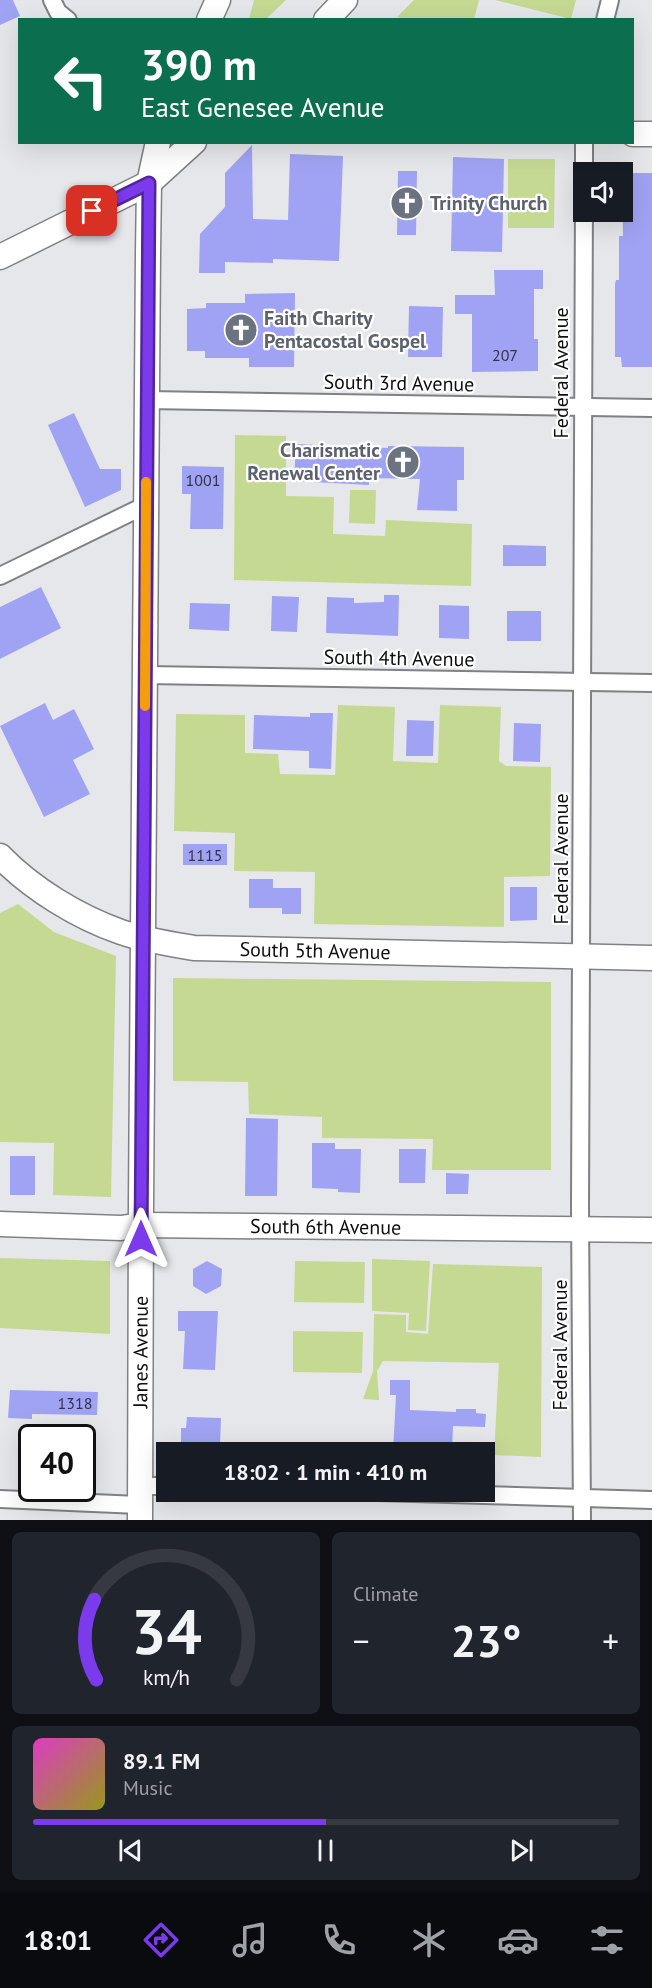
<!DOCTYPE html>
<html lang="en">
<head>
<meta charset="utf-8">
<style>
	:root { --surface:#171b24; --page:#20242c; --text:#f1f3f6; --muted:#9ea1a6; --line:#363941; --accent:#7c3aed }
	body { margin:0; font-family:"PT Sans",sans-serif; background:var(--page); color:var(--text); height:100vh; display:flex; flex-direction:column; font-size:22px; white-space:nowrap }
	* { box-sizing:border-box; margin:0 }
	p { font-size:20px; color:var(--muted) }
	.icon { flex:none; width:33px; height:33px; fill:none; stroke:currentColor; stroke-width:2; stroke-linecap:round; stroke-linejoin:round }
	.map { position:relative; height:1520px; overflow:hidden }
	.drawer { display:flex; flex-direction:column; gap:12px; padding:12px; background:#0d0f14; flex:1 }
	.drawer>* { flex:none }
	.top-card { position:absolute; left:18px; top:18px; width:616px; height:126px; border-radius:0px; box-shadow:0 6px 24px #0002; background:#0b6e4f; color:#fff; overflow:hidden }
	.tools { position:absolute; left:573px; top:162px; display:grid; gap:12px }
	.tools a { display:grid; place-items:center; width:60px; height:60px; border-radius:0px; background:var(--surface); box-shadow:0 6px 24px #0002; font-size:30px }
	.speed { position:absolute; left:18px; top:1424px; display:flex; gap:12px; font-size:30px; font-weight:700; text-align:center }
	.speed>* { display:grid; place-content:center; width:78px; height:78px; border-radius:50%; background:var(--surface); box-shadow:0 6px 24px #0002; line-height:1 }
	.speed .limit { border:3px solid #111; border-radius:9px; background:#fff; color:#111 }
	.pin { position:absolute; display:grid; place-items:center; width:51px; height:51px; color:#fff; margin:-26px; border-radius:12px; box-shadow:0 3px 9px #0006 }
	.me { position:absolute; width:66px; margin:-33px; rotate:0deg; stroke-linejoin:round; filter:drop-shadow(0 0 4px #0008) }
	.turn { display:flex; align-items:center; gap:21px; height:126px; padding:0 24px; font-size:27px }
	.turn .icon { width:78px; height:78px; stroke-width:2.5 }
	.turn b { display:block; font-size:42px; line-height:51px }
	.big { font-size:45px; font-weight:700; line-height:1.1 }
	.drawer .card { flex:1; display:flex; flex-direction:column; justify-content:center; gap:9px; min-width:0; padding:0 21px; border-radius:9px; background:var(--page) }
	.drawer .dial { align-items:center; gap:0 }
	.dial svg { height:156px; overflow:visible; fill:none; stroke:var(--line); stroke-width:7; stroke-linecap:round; text-anchor:middle }
	.dial text { fill:var(--text); stroke:none }
	.song { display:flex; align-items:center; gap:18px }
	.cover { width:72px; height:72px; border-radius:9px; background:linear-gradient(135deg,hsl(310 70% 55%),hsl(60 70% 35%)) }
	.played { height:6px; border-radius:3px; background:linear-gradient(90deg,var(--accent) 50%,var(--line) 50%) }
	.keys { display:flex; justify-content:space-around; direction:ltr }
	.heat { display:flex; justify-content:space-between; align-items:center; font-size:33px; direction:ltr }
	.drawer .tiles { flex:1; display:grid; gap:12px; grid-template-columns:1fr 1fr }
	.card:last-child { grid-column:span 2 }
	.trip { position:absolute; left:156px; top:1442px; width:339px; height:60px; border-radius:0px; background:var(--surface); box-shadow:0 6px 24px #0002; font-weight:700; line-height:60px; text-align:center }
	.tabs { display:flex; height:96px; justify-content:space-around; align-items:center; background:#090b0e; color:var(--muted) }
	.tabs .icon { width:42px; height:42px }
	.tabs .selected { color:var(--accent) }
	.tabs b { font-size:27px; color:var(--text) }
	.map>svg:first-child { display:block }
	.green { fill:#c6d993 }
	.building { fill:#a0a3f3 }
	.lines { fill:none; stroke-linecap:round; stroke-linejoin:round }
	.street-casing { stroke:#808184; stroke-width:20 }
	.secondary-casing { stroke:#808184; stroke-width:27 }
	.street { stroke:#fff; stroke-width:16 }
	.secondary { stroke:#fff; stroke-width:24 }
	.route-casing { stroke:#51269a; stroke-width:15 }
	.route { stroke:#7c3aed; stroke-width:10 }
	.slow { stroke:#f59e0b; stroke-width:10 }
	.labels { text-anchor:middle; stroke-width:4.5; stroke-linejoin:round; paint-order:stroke }
	.number-label { font-size:16px; fill:#323348 }
	.worship-label { font-size:20px; font-weight:bold; fill:#5b616d; stroke:#fff; text-anchor:start }
	.street-label { font-size:20px; fill:#0e0e0f; stroke:#fff }
</style>
</head>
<body>
<div class="map">
<svg width="652" height="1520" viewBox="0 0 652 1520">
	<rect width="100%" height="100%" fill="#e6e7ea"/>
	<g class="green">
		<polygon points="254,0 286,0 266,19 249,19"/>
		<polygon points="414,0 479,0 474,19 406,20 397,17"/>
		<polygon points="495,0 576,0 571,19"/>
		<polygon points="508,159 555,159 554,228 508,228"/>
		<polygon points="235,435 286,436 286,496 334,497 333,534 385,536 386,520 472,524 471,586 234,580"/>
		<polygon points="350,490 376,490 375,524 349,523"/>
		<polygon points="338,705 395,707 393,761 438,763 440,705 501,707 499,761 506,766 551,767 550,876 504,877 504,927 314,924 315,872 234,871 235,833 174,831 176,714 245,715 245,753 278,754 280,774 335,775"/>
		<polygon points="18,904 54,932 116,956 111,1197 53,1195 54,1143 0,1142 0,913"/>
		<polygon points="173,978 551,982 551,1170 432,1170 433,1139 322,1138 322,1117 249,1114 248,1082 173,1081"/>
		<polygon points="0,1258 110,1261 110,1334 0,1328"/>
		<polygon points="372,1259 430,1261 426,1331 408,1330 409,1313 372,1311"/>
		<polygon points="295,1261 365,1262 364,1303 294,1302"/>
		<polygon points="433,1264 542,1267 541,1457 494,1455 499,1363 383,1361 377,1371 379,1400 363,1399 373,1371 374,1314 406,1315 406,1332 428,1334"/>
		<polygon points="293,1331 363,1332 362,1373 293,1372"/>
	</g>
	<g class="building">
		<polygon points="0,0 13,0 20,16 0,25"/>
		<polygon points="252,145 253,219 288,220 290,154 343,156 339,261 273,259 273,263 225,262 225,273 199,273 200,234 225,207 225,173"/>
		<polygon points="453,157 504,159 502,252 451,251"/>
		<polygon points="398,171 417,171 416,235 397,235"/>
		<polygon points="625,173 652,173 652,367 622,367 621,357 615,357 615,284 616,280 619,280 619,236 623,236 622,185"/>
		<polygon points="494,270 543,270 543,289 534,289 534,339 538,339 538,371 472,372 472,314 455,314 455,295 495,295"/>
		<polygon points="295,293 294,367 249,367 249,358 205,358 205,351 187,351 187,309 206,308 206,303 245,303 245,294"/>
		<polygon points="409,306 443,307 442,357 408,357"/>
		<polygon points="74,413 100,469 121,469 121,490 85,507 48,425"/>
		<polygon points="296,444 388,448 388,446 464,447 464,480 457,480 457,511 417,510 420,479 369,478 369,485 294,481"/>
		<polygon points="182,466 224,467 223,529 190,529 191,494 182,494"/>
		<polygon points="503,545 546,546 546,566 503,566"/>
		<polygon points="41,587 61,628 0,659 0,607"/>
		<polygon points="384,595 399,595 398,636 326,633 327,597 354,598 354,603 384,602"/>
		<polygon points="272,596 299,597 297,632 271,631"/>
		<polygon points="190,603 230,604 229,631 189,629"/>
		<polygon points="439,605 469,606 469,639 439,638"/>
		<rect x="507" y="611" width="34" height="30"/>
		<polygon points="45,703 53,720 74,709 94,749 73,760 90,794 44,817 0,726"/>
		<polygon points="310,713 333,713 331,769 309,768 309,751 253,749 254,715 310,717"/>
		<polygon points="407,720 434,721 433,756 406,756"/>
		<polygon points="514,723 541,724 540,762 513,761"/>
		<rect x="183" y="844" width="44" height="21"/>
		<polygon points="249,879 273,879 273,888 301,888 301,914 282,914 282,908 249,908"/>
		<polygon points="510,887 537,887 537,920 510,921"/>
		<polygon points="246,1118 278,1119 277,1196 245,1196"/>
		<polygon points="312,1143 335,1143 335,1149 361,1149 360,1193 338,1192 338,1189 312,1188"/>
		<polygon points="399,1149 426,1149 425,1183 399,1183"/>
		<rect x="10" y="1156" width="25" height="39"/>
		<polygon points="446,1173 469,1174 468,1194 446,1194"/>
		<polygon points="207,1261 222,1269 221,1286 206,1294 193,1286 193,1269"/>
		<polygon points="178,1311 218,1311 215,1370 183,1369 185,1331 178,1331"/>
		<polygon points="390,1380 410,1380 410,1410 456,1412 456,1409 476,1409 476,1413 486,1414 485,1427 453,1426 452,1452 393,1452 396,1395 390,1395"/>
		<polygon points="10,1390 98,1392 97,1415 32,1414 32,1419 8,1418"/>
		<polygon points="187,1417 221,1418 220,1446 181,1446 181,1428 186,1428"/>
	</g>
	<g class="lines">
		<g class="street-casing">
			<g id="street">
				<polyline points="52,0 58,12 68,20"/>
				<polyline points="605,20 610,0"/>
				<polyline points="584,172 584,142"/>
				<polyline points="146,400 652,408"/>
				<polyline points="0,576 146,505"/>
				<polyline points="146,675 652,683"/>
				<polyline points="140,1486 166,1486"/>
				<polyline points="343,1491 652,1500"/>
				<polyline points="0,1499 139,1505"/>
				<polyline points="582,1520 580,1207 584,198"/>
			</g>
		</g>
		<g class="secondary-casing">
			<g id="secondary">
				<polyline points="209,20 218,0"/>
				<polyline points="326,20 345,0"/>
				<polyline points="633,134 652,134"/>
				<polyline points="0,257 149,183 194,142"/>
				<path id="s1" d="M0,856c32,33 78,61 121,76 23,8 49,12 73,16l458,10"/>
				<path id="s2" d="M0,1224l121,4 20,-3 511,5"/>
				<path id="s3" d="M140,1520l1,-316 7,-951 1,-70 9,-41"/>
			</g>
		</g>
		<use href="#street" class="street"/>
		<use href="#secondary" class="secondary"/>
	</g>
	<g class="lines">
		<g class="route-casing">
			<polyline id="route" points="92,211 149,183 141,1239"/>
		</g>
		<use href="#route" class="route"/>
		<polyline class="slow" points="145,706 146,482"/>
	</g>
	<defs>
		<g id="church-disc" transform="scale(1.725)"><circle r="9.5" fill="#6b7280" stroke="#fff"/><path d="M-1.2-6h2.4v3.5h3.3v2.4h-3.3V6h-2.4V-.1h-3.3v-2.4h3.3Z" fill="#fff"/></g>
	</defs>
	<g fill-rule="evenodd">
		<use href="#church-disc" x="407" y="203"/>
		<use href="#church-disc" x="241" y="330"/>
		<use href="#church-disc" x="403" y="462"/>
	</g>
	<g class="labels">
		<g class="number-label">
			<text x="505" y="361">207</text>
			<text x="203" y="486">1001</text>
			<text x="205" y="861">1115</text>
			<text x="75" y="1409">1318</text>
		</g>
		<g class="worship-label">
			<text x="430" y="210">Trinity Church</text>
			<text x="264" y="325">Faith Charity<tspan x="264" dy="23">Pentacostal Gospel</tspan></text>
			<text x="380" y="457" text-anchor="end">Charismatic<tspan x="380" dy="23">Renewal Center</tspan></text>
		</g>
		<g class="street-label">
			<text transform="translate(561 373) rotate(-90)" y="7">Federal Avenue</text>
			<text transform="translate(399 383) rotate(1)" y="7">South 3rd Avenue</text>
			<text transform="translate(399 658) rotate(1)" y="7">South 4th Avenue</text>
			<text transform="translate(561 859) rotate(-90)" y="7">Federal Avenue</text>
			<text dy="7" stroke="none"><textPath href="#s1" startOffset="340">South 5th Avenue</textPath></text>
			<text dy="7" stroke="none"><textPath href="#s2" startOffset="326">South 6th Avenue</textPath></text>
			<text transform="translate(560 1345) rotate(-90)" y="7">Federal Avenue</text>
			<text dy="7" stroke="none"><textPath href="#s3" startOffset="168">Janes Avenue</textPath></text>
		</g>
	</g>
</svg>
<div class="tools">
<a><svg class="icon" aria-label="sound" viewBox="0 0 24 24"><path d="M4 9h4l5-4v14l-5-4H4zM17 9q2 3 0 6"/></svg></a>
</div>
<div class="speed"><div class="limit">40</div></div>
<div class="pin" style="left:92px;top:211px;background:#d93025"><svg class="icon" aria-label="arrive" viewBox="0 0 24 24"><path d="M6 21V4h12l-3 4 3 4H6"/></svg></div>
<svg class="me" style="left:141px;top:1239px" viewBox="-20 -20 40 40"><path d="M0-17L14 15 0 8-14 15z" fill="#7c3aed" stroke="#fff" stroke-width="4"/></svg>
<div class="trip">18:02 · 1 min · 410 m</div>
<div class="top-card">
<div class="turn"><svg class="icon" aria-label="left" viewBox="0 0 24 24"><path d="M17 20v-9H6M10 6l-5 5 5 5"/></svg><div><b>390 m</b>East Genesee Avenue</div></div>
</div>
</div>
<section class="drawer">
<div class="tiles">
<div class="card dial"><svg viewBox="0 0 100 80">
<path d="M14 69A42 42 0 1 1 86 69"/>
<path d="M14 69A42 42 0 0 1 13 28" stroke="#7c3aed"/>
<text x="50" y="56" font-size="32" font-weight="700">34</text>
<text x="50" y="72" font-size="11">km/h</text>
</svg></div>
<div class="card"><p>Climate</p>
<div class="heat"><a>−</a><b class="big">23°</b><a>+</a></div>
</div>
<div class="card">
<div class="song"><i class="cover"></i><div><b>89.1 FM</b><p>Music</p></div></div>
<div class="played"></div>
<div class="keys"><svg class="icon" aria-label="previous" viewBox="0 0 24 24"><path d="M18 5L8 12l10 7zM5 5v14"/></svg><svg class="icon" aria-label="pause" viewBox="0 0 24 24"><path d="M8 5v14M16 5v14"/></svg><svg class="icon" aria-label="next" viewBox="0 0 24 24"><path d="M6 5l10 7-10 7zM19 5v14"/></svg></div>
</div>
</div>
</section>
<nav class="tabs">
<b>18:01</b>
<svg class="icon selected" aria-label="directions" viewBox="0 0 24 24"><path d="M12 3l9 9-9 9-9-9zM9 14v-3h6M13 9l2 2-2 2"/></svg>
<svg class="icon" aria-label="music" viewBox="0 0 24 24"><path d="M9 18V5l10-2v13"/><circle cx="6" cy="18" r="3"/><circle cx="16" cy="16" r="3"/></svg>
<svg class="icon" aria-label="phone" viewBox="0 0 24 24"><path d="M5 4h4l2 5-3 2q2 4 5 5l2-3 5 2v4C11 20 4 13 5 4z"/></svg>
<svg class="icon" aria-label="climate" viewBox="0 0 24 24"><path d="M12 3v18M4 7l16 10M4 17L20 7"/></svg>
<svg class="icon" aria-label="car" viewBox="0 0 24 24"><path d="M5 17H2v-5l4-1 3-4h7l3 4 3 1v5h-3M9 17h6M6 11h13"/><circle cx="7" cy="17" r="2"/><circle cx="17" cy="17" r="2"/></svg>
<svg class="icon" aria-label="filters" viewBox="0 0 24 24"><path d="M4 7h16M4 17h16"/><circle cx="9" cy="7" r="2"/><circle cx="15" cy="17" r="2"/></svg>
</nav>
</body>
</html>
